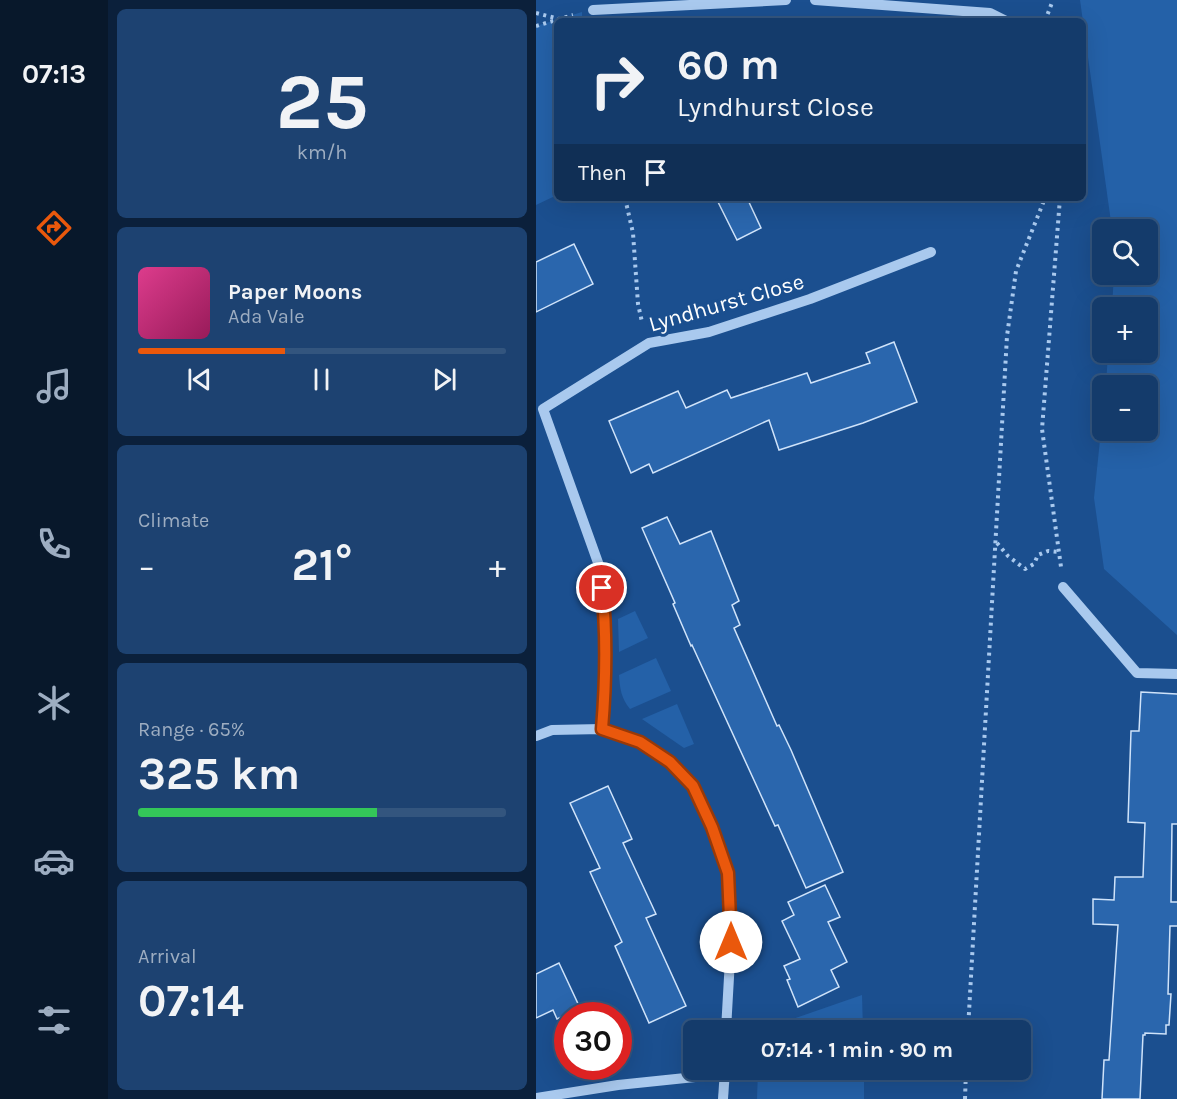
<!DOCTYPE html>
<html lang="en">
<head>
<meta charset="utf-8">
<style>
	:root { --surface:#143b6b; --page:#1d4271; --text:#f1f3f6; --muted:#9dadc1; --line:#33557e; --accent:#ea580c }
	body { margin:0; font-family:Karla,sans-serif; background:var(--page); color:var(--text); height:100vh; display:flex; flex-direction:column; font-size:22px; white-space:nowrap }
	* { box-sizing:border-box; margin:0 }
	p { font-size:20px; color:var(--muted) }
	.icon { flex:none; width:33px; height:33px; fill:none; stroke:currentColor; stroke-width:2; stroke-linecap:round; stroke-linejoin:round }
	.map { position:relative; flex:1; overflow:hidden }
	.sheet { display:flex; flex-direction:column; gap:9px; padding:9px; background:#0b203b; width:428px }
	.sheet>* { flex:none }
	.banner { position:absolute; left:18px; top:18px; width:532px; height:183px; border-radius:9px; box-shadow:0 6px 24px #0002,0 0 0 2px var(--line); background:#143b6b; color:var(--text); overflow:hidden }
	.fabs { position:absolute; left:556px; top:219px; display:grid; gap:12px }
	.fabs a { display:grid; place-items:center; width:66px; height:66px; border-radius:9px; background:var(--surface); box-shadow:0 6px 24px #0002,0 0 0 2px var(--line); font-size:30px }
	.speed { position:absolute; left:18px; top:1002px; display:flex; gap:12px; font-size:30px; font-weight:700; text-align:center }
	.speed>* { display:grid; place-content:center; width:78px; height:78px; border-radius:50%; background:var(--surface); box-shadow:0 6px 24px #0002,0 0 0 2px var(--line); line-height:1 }
	.speed .limit { border:9px solid #d22; background:#fff; color:#111 }
	.pin { position:absolute; display:grid; place-items:center; width:51px; height:51px; color:#fff; margin:-26px; border:3px solid #fff; border-radius:50%; box-shadow:0 2px 6px #0007 }
	.me { position:absolute; width:66px; margin:-33px; rotate:0deg; stroke-linejoin:round; filter:drop-shadow(0 0 4px #0008) }
	.turn { display:flex; align-items:center; gap:21px; height:126px; padding:0 24px; font-size:27px }
	.turn .icon { width:78px; height:78px; stroke-width:2.5 }
	.turn b { display:block; font-size:42px; line-height:51px }
	.then { display:flex; align-items:center; height:57px; padding:0 24px; background:#0003; gap:12px; font-size:22px }
	.big { font-size:45px; font-weight:700; line-height:1.1 }
	.sheet .card { flex:1; display:flex; flex-direction:column; justify-content:center; gap:9px; min-width:0; padding:0 21px; border-radius:9px; background:var(--page) }
	.sheet .dial { align-items:center; gap:0 }
	.dial b { font-size:78px; line-height:1 }
	.song { display:flex; align-items:center; gap:18px }
	.cover { width:72px; height:72px; border-radius:9px; background:linear-gradient(135deg,hsl(330 70% 55%),hsl(330 70% 35%)) }
	.played { height:6px; border-radius:3px; background:linear-gradient(90deg,var(--accent) 40%,var(--line) 40%) }
	.keys { display:flex; justify-content:space-around; direction:ltr }
	.heat { display:flex; justify-content:space-between; align-items:center; font-size:33px; direction:ltr }
	.charge { height:9px; border-radius:4px; background:linear-gradient(90deg,#34c759 65%,var(--line) 0) }
	.trip { position:absolute; left:147px; top:1020px; width:348px; height:60px; border-radius:9px; background:var(--surface); box-shadow:0 6px 24px #0002,0 0 0 2px var(--line); font-weight:700; line-height:60px; text-align:center }
	main { display:flex; flex:1; min-height:0 }
	.tab-bar { display:flex; flex-direction:column; width:108px; justify-content:space-around; align-items:center; background:#08182b; color:var(--muted) }
	.tab-bar .icon { width:42px; height:42px }
	.tab-bar .active { color:var(--accent) }
	.tab-bar b { font-size:27px; color:var(--text) }
	.map>svg:first-child { display:block }
	.green { fill:#2461a8 }
	.building { fill:#2a66ad; stroke:#cfe3fa; stroke-width:1.5 }
	.lines { fill:none; stroke-linecap:round; stroke-linejoin:round }
	.path { stroke:#a9c9ee; stroke-width:4; stroke-dasharray:3 4.5; stroke-linecap:butt }
	.minor { stroke:#a9c9ee; stroke-width:10 }
	.route-casing { stroke:#983908; stroke-width:15 }
	.route { stroke:#ea580c; stroke-width:10 }
	.labels { text-anchor:middle; stroke-width:6; stroke-linejoin:round; paint-order:stroke }
	.street-label { font-size:22px; fill:#fff; stroke:#1b4f8f }
</style>
</head>
<body>
<main>
<nav class="tab-bar">
<b>07:13</b>
<svg class="icon active" aria-label="directions" viewBox="0 0 24 24"><path d="M12 3l9 9-9 9-9-9zM9 14v-3h6M13 9l2 2-2 2"/></svg>
<svg class="icon" aria-label="music" viewBox="0 0 24 24"><path d="M9 18V5l10-2v13"/><circle cx="6" cy="18" r="3"/><circle cx="16" cy="16" r="3"/></svg>
<svg class="icon" aria-label="phone" viewBox="0 0 24 24"><path d="M5 4h4l2 5-3 2q2 4 5 5l2-3 5 2v4C11 20 4 13 5 4z"/></svg>
<svg class="icon" aria-label="climate" viewBox="0 0 24 24"><path d="M12 3v18M4 7l16 10M4 17L20 7"/></svg>
<svg class="icon" aria-label="car" viewBox="0 0 24 24"><path d="M5 17H2v-5l4-1 3-4h7l3 4 3 1v5h-3M9 17h6M6 11h13"/><circle cx="7" cy="17" r="2"/><circle cx="17" cy="17" r="2"/></svg>
<svg class="icon" aria-label="filters" viewBox="0 0 24 24"><path d="M4 7h16M4 17h16"/><circle cx="9" cy="7" r="2"/><circle cx="15" cy="17" r="2"/></svg>
</nav>
<section class="sheet">
<div class="card dial"><b>25</b><p>km/h</p></div>
<div class="card">
<div class="song"><i class="cover"></i><div><b>Paper Moons</b><p>Ada Vale</p></div></div>
<div class="played"></div>
<div class="keys"><svg class="icon" aria-label="previous" viewBox="0 0 24 24"><path d="M18 5L8 12l10 7zM5 5v14"/></svg><svg class="icon" aria-label="pause" viewBox="0 0 24 24"><path d="M8 5v14M16 5v14"/></svg><svg class="icon" aria-label="next" viewBox="0 0 24 24"><path d="M6 5l10 7-10 7zM19 5v14"/></svg></div>
</div>
<div class="card"><p>Climate</p>
<div class="heat"><a>−</a><b class="big">21°</b><a>+</a></div>
</div>
<div class="card"><p>Range · 65%</p><b class="big">325 km</b><div class="charge"></div></div>
<div class="card"><p>Arrival</p><b class="big">07:14</b></div>
</section>
<div class="map">
<svg width="642" height="1099" viewBox="0 0 642 1099">
	<rect width="100%" height="100%" fill="#1b4f8f"/>
	<g class="green">
		<polygon points="544,0 641,0 641,635 568,569 558,498 567,411 567,430 612,430 612,386 570,385 572,353 612,352 612,308 576,307 578,275 612,274 612,230 576,229"/>
		<polygon points="46,12 46,21 21,21 21,195 0,205 0,26"/>
		<polygon points="99,611 112,638 83,652 82,619"/>
		<path d="M120,658l15,33 -41,18c-9,-11 -10,-20 -11,-34z"/>
		<polygon points="141,704 158,744 148,748 106,719"/>
		<polygon points="326,995 327,1030 225,1030"/>
		<polygon points="222,1070 328,1070 328,1099 221,1099"/>
	</g>
	<g class="building">
		<polygon points="180,198 211,198 225,228 201,240"/>
		<polygon points="38,244 57,284 0,312 0,262"/>
		<polygon points="358,342 381,402 327,423 243,450 233,420 117,473 113,464 95,473 73,421 142,391 150,408 191,390 195,398 271,373 275,383 334,363 330,353"/>
		<polygon points="131,517 144,544 175,531 203,601 196,605 204,625 198,628 241,726 243,725 255,750 307,872 270,888 242,825 239,826 156,645 155,646 137,604 139,603 106,528"/>
		<polygon points="605,692 642,694 642,824 636,824 635,902 642,902 642,926 634,926 632,994 635,994 633,1025 630,1025 630,1034 609,1033 609,1035 607,1035 604,1099 566,1099 568,1060 573,1060 582,925 557,924 557,899 578,900 579,877 607,877 609,823 592,822 595,731 603,731"/>
		<polygon points="72,786 96,839 87,843 120,914 110,918 150,1006 113,1023 79,946 86,942 54,872 64,868 34,803"/>
		<polygon points="289,885 304,917 292,922 311,962 295,970 303,987 262,1007 251,980 254,979 248,966 264,959 246,921 258,915 252,902"/>
		<polygon points="23,963 44,1008 21,1019 17,1010 0,1018 0,974"/>
	</g>
	<g class="lines">
		<g class="path">
			<polyline points="0,13 23,19"/>
			<polyline points="509,21 517,0"/>
			<polyline points="0,26 37,15"/>
			<polyline points="89,198 97,233 102,304 106,322"/>
			<polyline points="524,198 506,429 525,567"/>
			<polyline points="461,543 472,556 489,569 498,564 502,555 512,551 522,552"/>
			<polyline points="432,1030 471,336 480,271 509,198"/>
			<polyline points="328,1077 358,1070"/>
			<polyline points="429,1099 430,1070"/>
		</g>
		<g class="minor">
			<polyline points="279,0 454,13 470,21"/>
			<polyline points="57,10 250,0"/>
			<polyline points="527,587 601,673 642,674"/>
			<polyline points="66,729 70,681 70,622 65,571 7,409 113,343 173,332 274,299 395,252"/>
			<polyline points="0,736 16,730 66,729 104,742 134,762 157,786 182,841 192,873 195,942 190,1030"/>
			<polyline points="0,1098 82,1085 188,1074"/>
			<polyline points="187,1099 189,1070"/>
		</g>
	</g>
	<g class="lines">
		<g class="route-casing">
			<path id="route" d="M66,588c5,47 4,93 0,141l38,13 30,20 23,24 19,41 16,46 3,69"/>
		</g>
		<use href="#route" class="route"/>
	</g>
	<g class="labels">
		<g class="street-label">
			<text transform="translate(190 302) rotate(-16)" y="8">Lyndhurst Close</text>
		</g>
	</g>
</svg>
<div class="fabs">
<a><svg class="icon" aria-label="search" viewBox="0 0 24 24"><circle cx="10" cy="10" r="6"/><path d="M15 15l6 6"/></svg></a>
<a>+</a>
<a>−</a>
</div>
<div class="speed"><div class="limit">30</div></div>
<div class="pin" style="left:66px;top:588px;background:#d93025"><svg class="icon" aria-label="arrive" viewBox="0 0 24 24"><path d="M6 21V4h12l-3 4 3 4H6"/></svg></div>
<svg class="me" style="left:195px;top:942px" viewBox="-20 -20 40 40"><circle r="19" fill="#fff"/><path d="M0-13L10 11 0 6-10 11z" fill="#ea580c"/></svg>
<div class="trip">07:14 · 1 min · 90 m</div>
<div class="banner">
<div class="turn"><svg class="icon" aria-label="right" viewBox="0 0 24 24"><path d="M7 20v-9h11M14 6l5 5-5 5"/></svg><div><b>60 m</b>Lyndhurst Close</div></div>
<div class="then">Then<svg class="icon" aria-label="arrive" viewBox="0 0 24 24"><path d="M6 21V4h12l-3 4 3 4H6"/></svg></div>
</div>
</div>
</main>
</body>
</html>
